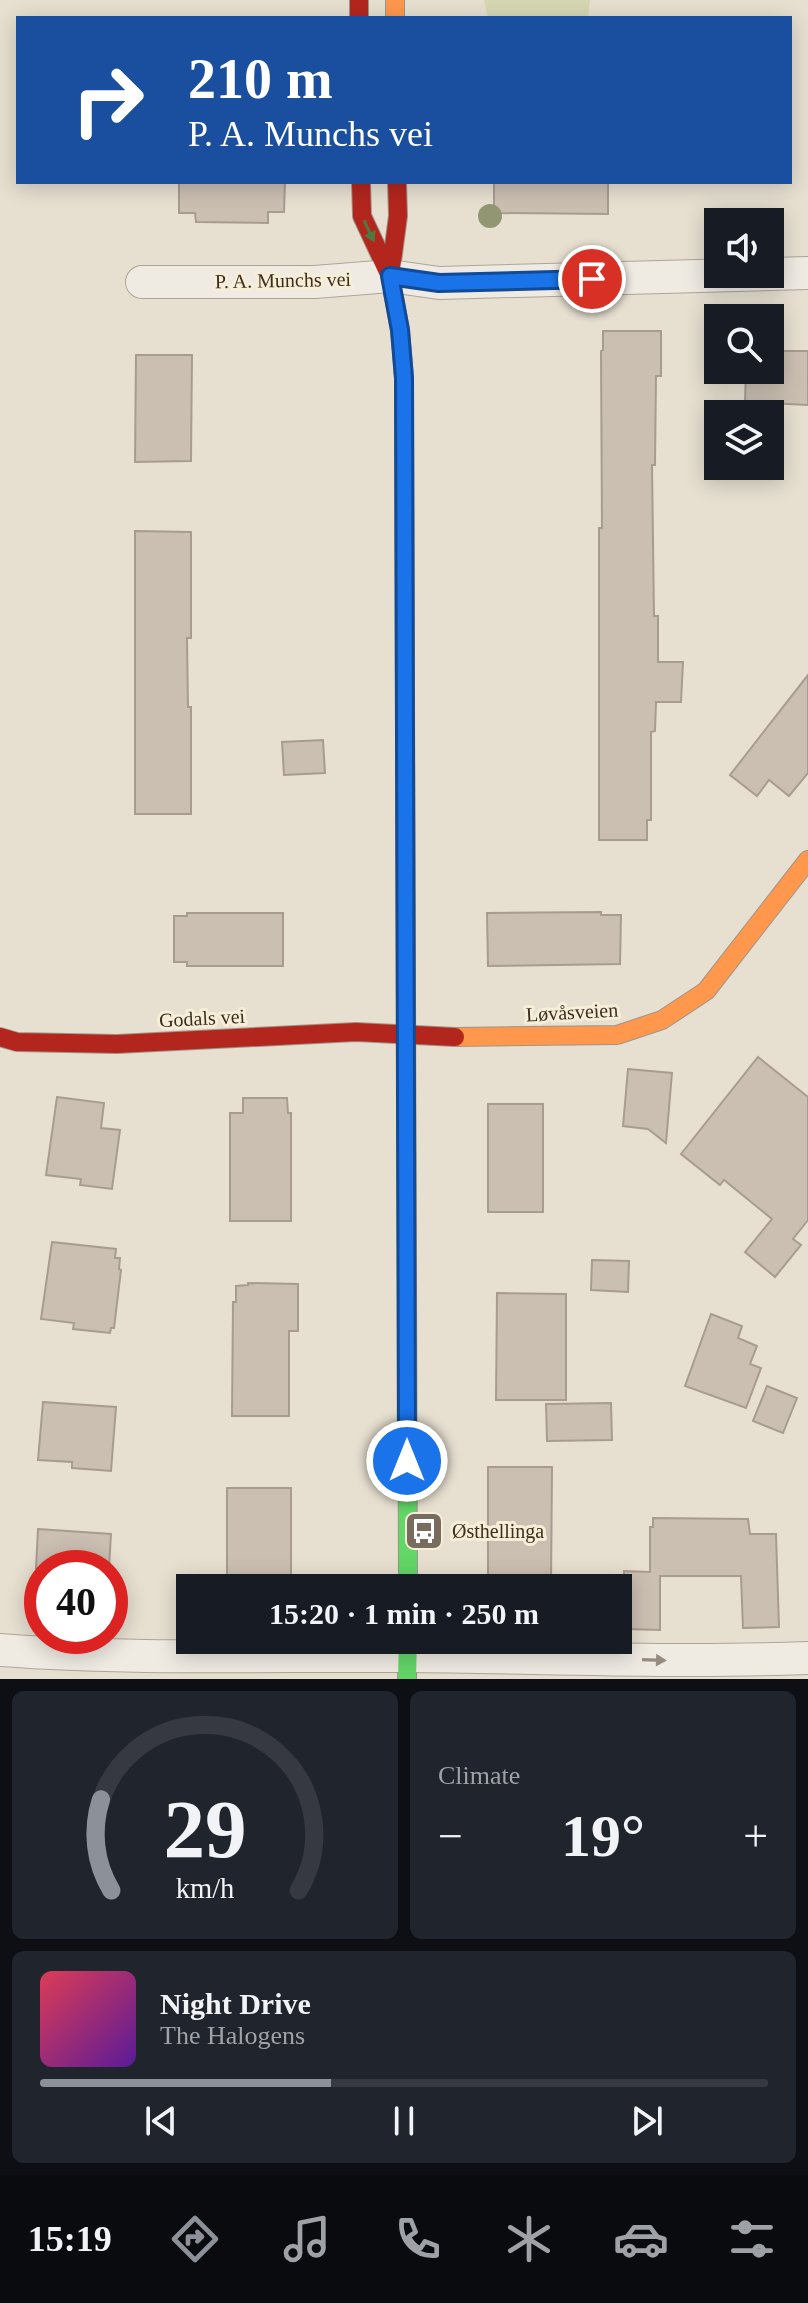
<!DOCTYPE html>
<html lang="en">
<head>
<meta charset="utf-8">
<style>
	:root { --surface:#171b24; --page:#20242c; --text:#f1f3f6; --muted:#9ea1a6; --line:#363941; --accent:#8c9099 }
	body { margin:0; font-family:Georgia,serif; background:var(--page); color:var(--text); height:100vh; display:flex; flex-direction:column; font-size:30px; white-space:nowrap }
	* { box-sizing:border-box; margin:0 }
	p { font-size:26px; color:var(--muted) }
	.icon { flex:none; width:44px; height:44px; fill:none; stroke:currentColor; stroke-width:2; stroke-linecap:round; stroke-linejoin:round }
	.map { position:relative; height:1679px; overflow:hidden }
	.drawer { display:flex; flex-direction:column; gap:12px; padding:12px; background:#0d0f14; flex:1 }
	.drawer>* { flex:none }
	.guide { position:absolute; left:16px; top:16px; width:776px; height:168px; border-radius:0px; box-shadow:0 4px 20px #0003; background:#1a4fa0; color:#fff; overflow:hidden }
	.controls { position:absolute; left:704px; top:208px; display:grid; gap:16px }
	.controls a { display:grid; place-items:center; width:80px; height:80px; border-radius:0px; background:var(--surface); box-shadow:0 4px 20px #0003; font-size:40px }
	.speed { position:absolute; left:24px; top:1550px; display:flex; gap:16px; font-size:40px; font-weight:700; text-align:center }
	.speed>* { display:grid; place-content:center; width:104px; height:104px; border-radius:50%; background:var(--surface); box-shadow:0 4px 20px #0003; line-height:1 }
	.speed .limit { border:12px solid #d22; background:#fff; color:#111 }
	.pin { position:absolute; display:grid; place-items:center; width:68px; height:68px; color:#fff; margin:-34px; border:4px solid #fff; border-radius:50%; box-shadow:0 2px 8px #0007 }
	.me { position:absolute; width:88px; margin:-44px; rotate:0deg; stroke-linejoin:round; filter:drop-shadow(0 0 6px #0008) }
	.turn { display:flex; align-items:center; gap:28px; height:168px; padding:0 40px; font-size:36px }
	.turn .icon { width:104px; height:104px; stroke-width:2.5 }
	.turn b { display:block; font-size:56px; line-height:68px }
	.big { font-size:60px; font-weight:600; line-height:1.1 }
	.drawer .card { flex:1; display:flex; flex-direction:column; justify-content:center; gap:12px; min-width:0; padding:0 28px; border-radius:12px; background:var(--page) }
	.drawer .dial { align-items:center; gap:0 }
	.dial svg { height:208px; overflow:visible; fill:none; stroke:var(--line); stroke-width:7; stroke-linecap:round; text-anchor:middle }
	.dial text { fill:var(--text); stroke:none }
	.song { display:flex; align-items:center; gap:24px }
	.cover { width:96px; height:96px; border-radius:12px; background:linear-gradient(135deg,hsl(350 70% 55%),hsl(270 70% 35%)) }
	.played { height:8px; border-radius:4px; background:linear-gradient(90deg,var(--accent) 40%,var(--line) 40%) }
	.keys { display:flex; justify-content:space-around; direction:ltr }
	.heat { display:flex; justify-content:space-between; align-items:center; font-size:44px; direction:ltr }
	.drawer .tiles { flex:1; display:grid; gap:12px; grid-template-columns:1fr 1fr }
	.card:last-child { grid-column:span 2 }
	.trip { position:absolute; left:176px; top:1574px; width:456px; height:80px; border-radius:0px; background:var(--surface); box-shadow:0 4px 20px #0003; font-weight:600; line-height:80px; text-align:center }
	.dock { display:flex; height:128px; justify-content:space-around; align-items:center; background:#090b0e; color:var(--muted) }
	.dock .icon { width:56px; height:56px }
	.dock .active { color:var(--accent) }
	.dock b { font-size:36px; color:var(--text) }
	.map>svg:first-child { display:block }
	.green { fill:#d6d7b3 }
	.building { fill:#cbbfb2; stroke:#a89c90; stroke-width:2 }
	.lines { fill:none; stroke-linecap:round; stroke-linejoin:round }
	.street-casing { stroke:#ada599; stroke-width:34 }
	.fast-casing { stroke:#9c958a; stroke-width:20 }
	.slow-casing { stroke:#9c958a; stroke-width:20 }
	.jam-casing { stroke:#9c958a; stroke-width:20 }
	.street { stroke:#efebe3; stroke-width:32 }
	.fast { stroke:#63d668; stroke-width:18 }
	.slow { stroke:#ff974d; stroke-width:18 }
	.jam { stroke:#b3261e; stroke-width:18 }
	.tree { fill:#929673 }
	.oneway { fill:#4e7a40 }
	.oneway2 { fill:#968c82 }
	.route-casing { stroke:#114b97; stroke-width:20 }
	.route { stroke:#1a73e8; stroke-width:14 }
	.labels { text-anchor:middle; stroke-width:6; stroke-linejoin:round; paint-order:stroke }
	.street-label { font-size:20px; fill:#3d2e20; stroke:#f7eed8 }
	.poi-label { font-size:20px; fill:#3d2e20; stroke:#f7eed8; text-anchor:start }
</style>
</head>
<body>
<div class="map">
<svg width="808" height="1679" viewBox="0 0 808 1679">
	<rect width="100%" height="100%" fill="#e7e0d1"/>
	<polygon class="green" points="484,0 590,0 588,18 488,18"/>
	<g class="building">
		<polygon points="179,182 285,182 284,212 268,212 268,223 196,222 195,213 179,213"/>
		<polygon points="494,182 608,182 608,214 494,213"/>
		<polygon points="603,331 661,331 661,376 656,376 655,465 652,465 654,616 658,616 658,662 683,662 681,702 656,702 655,731 651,732 651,820 647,820 647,840 599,840 599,528 602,528 601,351 603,350"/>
		<polygon points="770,351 808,351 808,405 745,402 746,370 770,370"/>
		<polygon points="136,355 192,355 191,461 135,462"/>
		<polygon points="135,531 191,532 191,638 187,638 188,707 191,707 191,814 135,814"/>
		<polygon points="808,675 808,773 789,796 769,780 757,796 730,775"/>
		<polygon points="323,740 325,773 284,775 282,742"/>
		<polygon points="601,912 601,915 621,915 620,964 488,966 487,913"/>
		<polygon points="187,913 283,913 283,966 187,966 187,962 174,962 174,916 187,916"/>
		<polygon points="758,1057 808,1097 808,1220 793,1239 801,1245 775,1277 745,1252 772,1219 724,1180 720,1185 681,1154"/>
		<polygon points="628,1069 672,1073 666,1143 648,1129 623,1126"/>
		<polygon points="57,1097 104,1103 101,1128 120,1130 112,1189 80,1185 81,1179 46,1175"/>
		<polygon points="243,1098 287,1098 288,1113 291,1113 291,1221 230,1221 230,1113 243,1113"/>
		<rect x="488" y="1104" width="55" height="108"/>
		<polygon points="52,1242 116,1249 115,1258 120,1258 119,1269 121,1270 114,1328 111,1328 110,1333 73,1329 74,1323 41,1319"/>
		<polygon points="592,1260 629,1261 628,1292 591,1290"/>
		<polygon points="248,1283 298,1284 298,1331 289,1331 289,1416 232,1416 233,1302 236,1302 236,1286 248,1285"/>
		<polygon points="497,1293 566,1294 566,1400 496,1400"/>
		<polygon points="711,1314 742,1326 738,1338 757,1346 750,1364 761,1368 746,1408 685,1386"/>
		<polygon points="767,1386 797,1398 783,1433 753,1421"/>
		<polygon points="43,1402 116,1407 111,1471 72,1468 72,1462 38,1460"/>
		<polygon points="611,1403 612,1440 547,1441 546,1404"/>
		<polygon points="488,1467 552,1467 551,1588 488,1588"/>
		<rect x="227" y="1488" width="64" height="100"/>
		<polygon points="653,1518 748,1519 750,1534 776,1534 779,1627 743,1628 741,1576 660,1576 660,1630 624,1629 624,1571 650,1572 650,1527 653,1527"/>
		<polygon points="38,1529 111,1534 109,1568 36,1568"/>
	</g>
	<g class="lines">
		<g class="street-casing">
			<g id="street">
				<polyline points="142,282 315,282 390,276 439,283 808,273"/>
				<path d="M0,1650c135,10 271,5 407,6 134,1 267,7 401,2"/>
			</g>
		</g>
		<g class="fast-casing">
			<g id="fast">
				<polyline points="407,1279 408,1588"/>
				<polyline points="407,1679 408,1640"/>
			</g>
		</g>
		<g class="slow-casing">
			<g id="slow">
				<polyline points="395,0 395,18"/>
				<polyline points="405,710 407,1279"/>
				<polyline points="455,1037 617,1035 662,1020 706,991 808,860"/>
			</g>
		</g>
		<g class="jam-casing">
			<g id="jam">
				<polyline points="359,0 359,18"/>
				<polyline points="361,182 362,216 390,276 400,330 404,378 405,710"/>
				<polyline points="390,276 398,216 397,182"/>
				<polyline points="0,1037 17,1042 117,1044 356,1032 455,1037"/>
			</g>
		</g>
		<use href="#street" class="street"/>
		<use href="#fast" class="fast"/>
		<use href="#slow" class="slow"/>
		<use href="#jam" class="jam"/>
	</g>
	<circle class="tree" cx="490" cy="216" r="12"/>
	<defs><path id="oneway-solid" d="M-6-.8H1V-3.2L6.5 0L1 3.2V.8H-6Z" transform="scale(2)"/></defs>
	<use class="oneway" href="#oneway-solid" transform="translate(369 231) rotate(65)"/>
	<use class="oneway2" href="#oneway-solid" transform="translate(654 1660) rotate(2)"/>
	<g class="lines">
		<g class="route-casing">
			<polyline id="route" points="407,1461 404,378 400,330 390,276 439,283 592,279"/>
		</g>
		<use href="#route" class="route"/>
	</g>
	<defs>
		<g id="bus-square" transform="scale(2)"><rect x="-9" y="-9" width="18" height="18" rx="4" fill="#786c5e" stroke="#f7eed8"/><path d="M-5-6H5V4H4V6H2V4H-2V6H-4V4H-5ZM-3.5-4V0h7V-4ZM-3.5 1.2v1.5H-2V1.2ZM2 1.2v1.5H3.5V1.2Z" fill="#fff"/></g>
	</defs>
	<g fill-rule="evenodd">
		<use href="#bus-square" x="424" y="1531"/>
	</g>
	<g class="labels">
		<g class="street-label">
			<text transform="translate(283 280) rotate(-1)" y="7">P. A. Munchs vei</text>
			<text transform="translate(572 1012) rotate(-3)" y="7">Løvåsveien</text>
			<text transform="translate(202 1018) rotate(-3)" y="7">Godals vei</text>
		</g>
		<g class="poi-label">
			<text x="452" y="1538">Østhellinga</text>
		</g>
	</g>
</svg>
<div class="controls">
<a><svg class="icon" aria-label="sound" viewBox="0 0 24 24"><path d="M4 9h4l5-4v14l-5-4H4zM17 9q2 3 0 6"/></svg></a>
<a><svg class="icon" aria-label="search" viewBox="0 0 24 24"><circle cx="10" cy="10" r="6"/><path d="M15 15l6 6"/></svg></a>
<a><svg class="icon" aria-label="layers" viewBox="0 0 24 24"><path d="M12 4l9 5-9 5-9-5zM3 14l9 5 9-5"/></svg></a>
</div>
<div class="speed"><div class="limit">40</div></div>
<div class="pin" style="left:592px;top:279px;background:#d93025"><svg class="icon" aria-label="arrive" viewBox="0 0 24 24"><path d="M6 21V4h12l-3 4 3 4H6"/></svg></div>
<svg class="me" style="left:407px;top:1461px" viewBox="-20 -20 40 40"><circle r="17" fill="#1a73e8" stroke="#fff" stroke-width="3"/><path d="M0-11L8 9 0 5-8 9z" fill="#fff"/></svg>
<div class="trip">15:20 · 1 min · 250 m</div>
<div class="guide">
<div class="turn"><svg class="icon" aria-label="right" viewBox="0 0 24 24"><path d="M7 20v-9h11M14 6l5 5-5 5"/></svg><div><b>210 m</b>P. A. Munchs vei</div></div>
</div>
</div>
<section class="drawer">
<div class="tiles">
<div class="card dial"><svg viewBox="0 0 100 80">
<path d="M14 69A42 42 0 1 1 86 69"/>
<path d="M14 69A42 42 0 0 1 10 34" stroke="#8c9099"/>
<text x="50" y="56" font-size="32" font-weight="700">29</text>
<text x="50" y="72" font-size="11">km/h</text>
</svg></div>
<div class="card"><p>Climate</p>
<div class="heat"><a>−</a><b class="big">19°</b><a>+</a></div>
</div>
<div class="card">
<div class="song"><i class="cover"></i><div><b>Night Drive</b><p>The Halogens</p></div></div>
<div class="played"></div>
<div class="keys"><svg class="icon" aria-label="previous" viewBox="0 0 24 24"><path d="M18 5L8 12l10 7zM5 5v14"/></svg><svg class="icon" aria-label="pause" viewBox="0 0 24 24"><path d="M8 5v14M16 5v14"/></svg><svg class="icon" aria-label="next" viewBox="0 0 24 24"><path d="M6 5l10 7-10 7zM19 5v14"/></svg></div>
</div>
</div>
</section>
<nav class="dock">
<b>15:19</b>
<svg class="icon active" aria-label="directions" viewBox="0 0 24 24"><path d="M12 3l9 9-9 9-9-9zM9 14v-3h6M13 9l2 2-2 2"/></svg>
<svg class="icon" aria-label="music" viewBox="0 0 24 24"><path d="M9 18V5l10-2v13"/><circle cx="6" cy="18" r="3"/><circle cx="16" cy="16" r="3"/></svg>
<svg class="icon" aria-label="phone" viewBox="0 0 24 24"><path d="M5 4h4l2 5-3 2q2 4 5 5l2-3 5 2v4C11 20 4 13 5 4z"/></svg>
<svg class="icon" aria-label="climate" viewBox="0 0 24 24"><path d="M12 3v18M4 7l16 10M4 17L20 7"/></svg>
<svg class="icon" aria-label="car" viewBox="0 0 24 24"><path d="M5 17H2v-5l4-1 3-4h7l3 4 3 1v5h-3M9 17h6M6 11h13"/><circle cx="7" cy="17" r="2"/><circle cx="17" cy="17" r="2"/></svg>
<svg class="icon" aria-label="filters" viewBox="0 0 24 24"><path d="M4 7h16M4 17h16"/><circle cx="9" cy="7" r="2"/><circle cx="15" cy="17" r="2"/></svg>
</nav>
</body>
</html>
